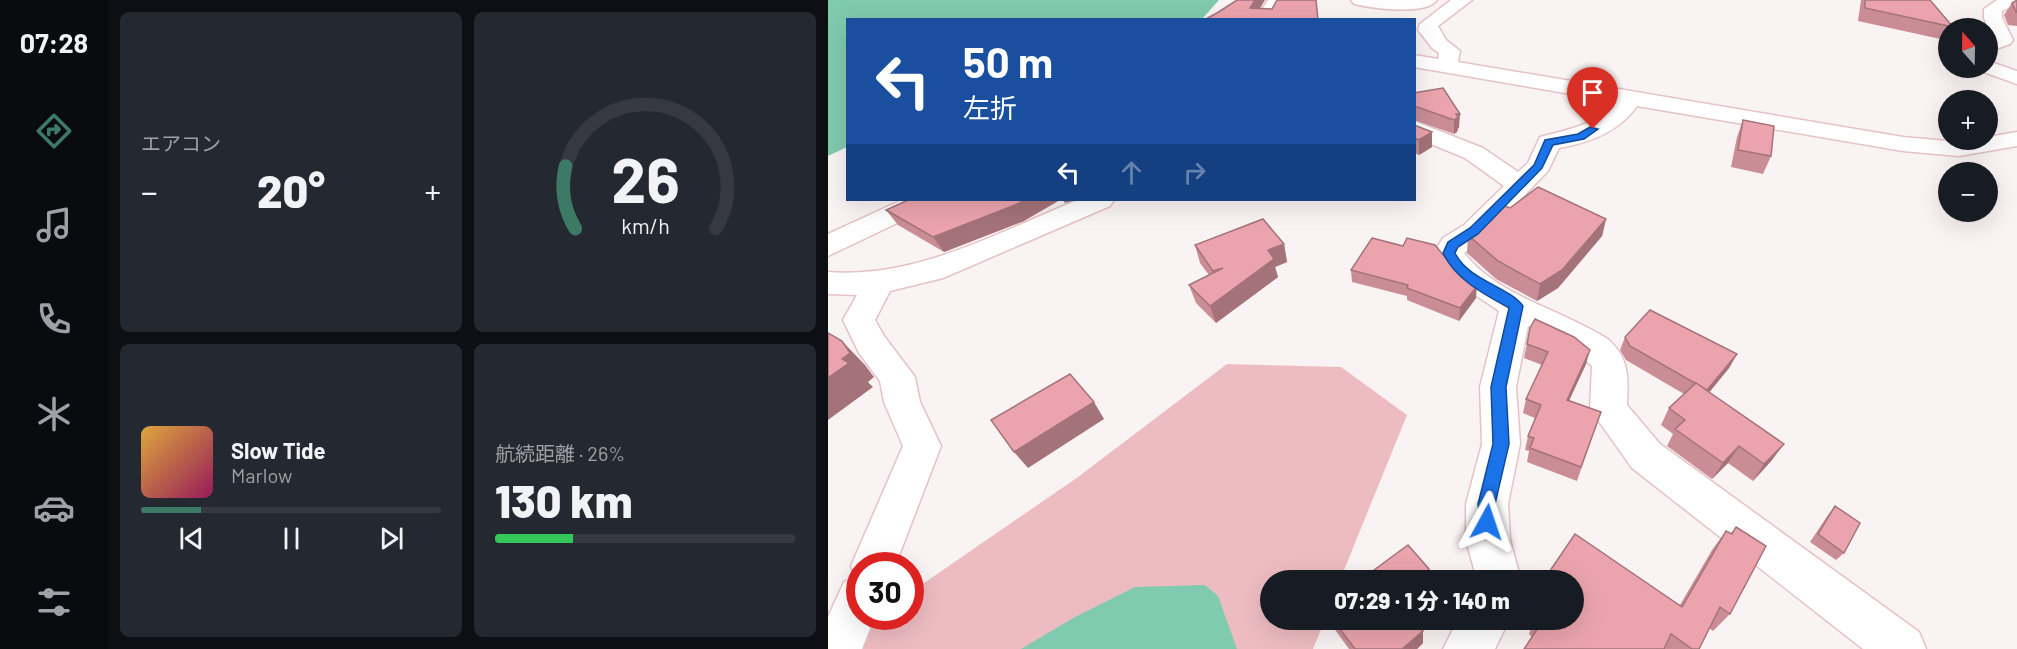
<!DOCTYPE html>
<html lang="ja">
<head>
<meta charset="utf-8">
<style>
	:root { --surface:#171b24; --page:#242831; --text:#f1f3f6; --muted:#9ea1a6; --line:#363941; --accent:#3d7a65 }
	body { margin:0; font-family:Barlow,"Noto Sans JP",sans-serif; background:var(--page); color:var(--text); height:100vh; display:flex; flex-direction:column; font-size:22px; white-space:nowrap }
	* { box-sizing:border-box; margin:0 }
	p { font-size:20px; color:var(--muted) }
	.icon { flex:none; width:33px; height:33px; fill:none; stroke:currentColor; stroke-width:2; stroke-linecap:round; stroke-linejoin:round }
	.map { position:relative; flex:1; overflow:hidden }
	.side { display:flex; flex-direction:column; gap:12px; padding:12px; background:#0d0f14; width:720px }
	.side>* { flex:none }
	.hud { position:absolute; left:18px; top:18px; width:570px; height:183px; border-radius:0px; box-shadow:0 6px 24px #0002; background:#1a4fa0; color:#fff; overflow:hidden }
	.needle { width:39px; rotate:340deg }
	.controls { position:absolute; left:1110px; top:18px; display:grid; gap:12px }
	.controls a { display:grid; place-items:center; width:60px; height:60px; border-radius:50%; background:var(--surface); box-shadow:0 6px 24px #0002; font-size:30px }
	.speed { position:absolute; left:18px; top:552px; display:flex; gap:12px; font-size:30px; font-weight:700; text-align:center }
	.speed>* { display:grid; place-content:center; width:78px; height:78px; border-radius:50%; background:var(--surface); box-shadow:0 6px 24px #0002; line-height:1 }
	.speed .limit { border:9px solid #d22; background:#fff; color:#111 }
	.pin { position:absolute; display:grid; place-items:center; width:51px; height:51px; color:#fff; margin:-62px -26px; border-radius:50% 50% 50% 0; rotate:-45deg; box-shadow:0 0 6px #0007 }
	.pin .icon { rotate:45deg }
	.me { position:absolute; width:66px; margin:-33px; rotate:5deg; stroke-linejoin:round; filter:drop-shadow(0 0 4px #0008) }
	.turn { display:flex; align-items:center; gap:21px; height:126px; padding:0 18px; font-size:27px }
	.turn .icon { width:78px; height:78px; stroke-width:2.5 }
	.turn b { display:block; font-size:42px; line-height:51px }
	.lanes { display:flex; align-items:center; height:57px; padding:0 18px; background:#0003; justify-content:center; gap:30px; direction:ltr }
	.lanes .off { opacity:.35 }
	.big { font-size:45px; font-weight:800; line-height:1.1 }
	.side .card { flex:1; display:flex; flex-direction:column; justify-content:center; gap:9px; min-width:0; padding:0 21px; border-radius:9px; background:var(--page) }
	.side .dial { align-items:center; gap:0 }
	.dial svg { height:156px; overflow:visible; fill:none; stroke:var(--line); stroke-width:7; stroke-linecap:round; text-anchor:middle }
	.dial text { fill:var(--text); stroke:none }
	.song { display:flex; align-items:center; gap:18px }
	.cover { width:72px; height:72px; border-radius:9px; background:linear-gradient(135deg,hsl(40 70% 55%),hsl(330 70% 35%)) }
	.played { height:6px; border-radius:3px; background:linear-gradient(90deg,var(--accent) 20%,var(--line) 20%) }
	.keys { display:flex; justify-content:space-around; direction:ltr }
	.heat { display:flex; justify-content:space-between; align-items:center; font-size:33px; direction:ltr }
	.charge { height:9px; border-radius:4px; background:linear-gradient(90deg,#34c759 26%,var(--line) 0) }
	.side .tiles { flex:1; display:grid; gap:12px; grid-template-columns:repeat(2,1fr) }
	.trip { position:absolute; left:432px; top:570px; width:324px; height:60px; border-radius:30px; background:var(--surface); box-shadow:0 6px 24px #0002; font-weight:800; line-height:60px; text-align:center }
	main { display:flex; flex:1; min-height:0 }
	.tab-bar { display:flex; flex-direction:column; width:108px; justify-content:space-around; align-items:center; background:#090b0e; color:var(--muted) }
	.tab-bar .icon { width:42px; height:42px }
	.tab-bar .on { color:var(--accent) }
	.tab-bar b { font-size:27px; color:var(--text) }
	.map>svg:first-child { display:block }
	.green { fill:#edbcc1 }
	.water { fill:#80caaf }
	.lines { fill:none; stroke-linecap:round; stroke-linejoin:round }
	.minor-casing { stroke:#e5c2c6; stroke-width:3 }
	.major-casing { stroke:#e5c2c6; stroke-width:3 }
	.minor { fill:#fff; fill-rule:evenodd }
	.major { fill:#fff; fill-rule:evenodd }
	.wall { fill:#ca8d95 }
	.shaded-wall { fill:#a47379 }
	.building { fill:#eba4ad; stroke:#a47379; stroke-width:1.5 }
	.route { fill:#1a73e8; stroke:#114b97; stroke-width:1.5 }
</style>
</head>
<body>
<main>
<nav class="tab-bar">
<b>07:28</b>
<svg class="icon on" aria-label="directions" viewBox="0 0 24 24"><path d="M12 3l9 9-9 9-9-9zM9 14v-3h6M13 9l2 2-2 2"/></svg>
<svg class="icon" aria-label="music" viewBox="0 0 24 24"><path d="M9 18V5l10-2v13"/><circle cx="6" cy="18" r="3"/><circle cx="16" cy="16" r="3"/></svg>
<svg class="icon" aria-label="phone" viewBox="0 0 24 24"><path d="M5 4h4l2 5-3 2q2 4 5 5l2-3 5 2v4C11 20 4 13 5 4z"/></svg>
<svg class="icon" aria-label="climate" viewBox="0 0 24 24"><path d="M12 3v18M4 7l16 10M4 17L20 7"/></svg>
<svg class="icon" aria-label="car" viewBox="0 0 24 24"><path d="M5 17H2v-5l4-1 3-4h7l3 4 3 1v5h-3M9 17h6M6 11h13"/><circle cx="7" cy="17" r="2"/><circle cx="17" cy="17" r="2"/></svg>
<svg class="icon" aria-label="filters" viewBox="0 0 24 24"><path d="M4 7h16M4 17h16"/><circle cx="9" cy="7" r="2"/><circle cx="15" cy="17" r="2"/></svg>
</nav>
<section class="side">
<div class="tiles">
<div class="card"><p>エアコン</p>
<div class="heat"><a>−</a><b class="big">20°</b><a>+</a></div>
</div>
<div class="card dial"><svg viewBox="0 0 100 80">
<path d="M14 69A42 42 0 1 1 86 69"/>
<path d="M14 69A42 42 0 0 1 9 37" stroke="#3d7a65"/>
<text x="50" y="56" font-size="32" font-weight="700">26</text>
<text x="50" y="72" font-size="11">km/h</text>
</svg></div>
<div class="card">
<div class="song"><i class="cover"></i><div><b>Slow Tide</b><p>Marlow</p></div></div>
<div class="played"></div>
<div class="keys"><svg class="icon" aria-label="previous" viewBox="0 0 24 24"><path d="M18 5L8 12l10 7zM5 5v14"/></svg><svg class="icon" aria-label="pause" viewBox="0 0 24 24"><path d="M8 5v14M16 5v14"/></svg><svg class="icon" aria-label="next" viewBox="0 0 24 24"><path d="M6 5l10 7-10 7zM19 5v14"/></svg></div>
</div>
<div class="card"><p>航続距離 · 26%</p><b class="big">130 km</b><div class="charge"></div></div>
</div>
</section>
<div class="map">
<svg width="1189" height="649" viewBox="0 0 1189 649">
	<rect width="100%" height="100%" fill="#faf3f4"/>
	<polygon class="green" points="399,364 513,367 579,415 512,580 442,580 442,620 497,620 485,649 0,649 46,617 82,616 83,592 250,477"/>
	<g class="water">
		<polygon points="0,0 391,0 374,19 20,20 19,147 0,156"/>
		<polygon points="377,585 390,596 409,649 193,649 245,618 307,587"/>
	</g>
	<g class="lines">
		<g class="minor-casing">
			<g id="minor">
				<path d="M523,0h86c-12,16 -66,8 -83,4z"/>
				<path d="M623,0h21l-34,26 8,14 14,11 -2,11 445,75 56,5 29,-2v-3l29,-5v14l-58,10 -56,-5 -266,-45c-18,26 -48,37 -78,42l-11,23 -64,66 -20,16c34,44 100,57 145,87 21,20 19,38 18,65l33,39 259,188 7,17h-63l-231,-181 -42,-59 2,-43 -20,-17 -44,-23 -12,61 4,57 -12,60 2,36 11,40h-44l-11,-40v-36l16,-60 -2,-57 19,-76 -40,-27 -25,-31 9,-15 21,-13 40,-39 -39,-28 -51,-21v-16l69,27 35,24 10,-9 12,-26c31,-8 54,-12 77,-35l-203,-35v-12l24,4 1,-6 -7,-5 -14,-18 2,-6z"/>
				<polygon points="1169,0 1189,0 1189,4 1174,11 1174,18 1185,40 1182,44 1160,52 1160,39 1164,37 1156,18 1156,9"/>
				<polygon points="1160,61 1189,71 1189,84 1153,71 1150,68 1160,68"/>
				<path d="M250,200h36l-4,6 -167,72 -53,13 -15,29 9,16 31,41 5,25 21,44 -46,120h-35v50h15l-13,33h-34v-32l16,-35 11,-5 -4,-11 52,-120 -19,-44 -4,-21 -21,-28 -16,-33 14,-25 -29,-1v-22c89,7 170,-40 250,-72z"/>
				<polygon points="630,620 681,620 667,649 615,649"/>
			</g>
		</g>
		<g class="major-casing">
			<g id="major">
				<polygon points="440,0 458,0 446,20 427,20"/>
				<polygon points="74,200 109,200 105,206 0,256 0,234"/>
			</g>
		</g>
		<use href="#minor" class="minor"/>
		<use href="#major" class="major"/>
	</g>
	<g class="wall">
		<polygon points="1033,0 1102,0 1125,27 1124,28 1120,28 1120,34 1117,40 1030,21"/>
		<polygon points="1189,0 1189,26 1180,25 1176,15 1184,3"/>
		<polygon points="615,88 631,128 630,128 629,132 626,134 586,120 586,93"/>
		<polygon points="915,120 943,156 935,174 903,167 909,137"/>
		<polygon points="586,125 604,147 591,155 586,153"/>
		<polygon points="682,208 778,219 774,236 730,288 709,301 668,279 639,253 640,235"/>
		<polygon points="58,210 196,221 116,252 70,225"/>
		<polygon points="456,244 459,262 447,267 450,277 388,323 368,303 361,285 381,275 372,263 367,245"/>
		<polygon points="523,270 648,298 631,321 579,300 579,296 524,282"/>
		<polygon points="702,328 758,364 741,400 773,412 749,481 699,462 701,451 697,450 700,436 707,418 695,413 698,399 714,365 696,358"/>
		<polygon points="797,337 909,354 901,368 881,392 944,460 925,481 900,463 884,479 839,446 845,434 833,425 841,408 856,394 798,360 792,350"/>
		<polygon points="1007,506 1016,553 1008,560 982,542 1000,515"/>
		<polygon points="908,527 938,546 902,614 885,631 881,628 871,649 696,649 704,637 701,634 706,620 746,620 746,580 716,580 747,534 852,605 884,550 898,531 903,533"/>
		<polygon points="503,620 505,620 595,643 589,649 521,649 505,627"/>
	</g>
	<g class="shaded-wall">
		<polygon points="427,0 437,0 425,20 422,8"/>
		<polygon points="628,114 632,114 631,128 630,128 629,132 626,134 626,120"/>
		<polygon points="604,132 604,147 591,155 591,140"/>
		<polygon points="197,200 232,200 196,221 116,252 105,237"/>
		<polygon points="235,200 247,200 237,203"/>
		<polygon points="778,219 774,236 730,288 709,301 712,284"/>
		<polygon points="456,244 459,262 447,267 450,277 388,323 382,306 440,250"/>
		<polygon points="649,286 648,298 631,321 632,308"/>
		<polygon points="14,341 37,365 46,377 40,382 45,387 0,420 0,378 14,359"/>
		<polygon points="762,350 758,364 735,414 739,400"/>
		<polygon points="909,354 901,368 872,404 879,390"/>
		<polygon points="266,402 276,419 200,468 186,452"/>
		<polygon points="956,444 944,460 925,481 936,464"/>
		<polygon points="911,446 900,463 884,479 895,463"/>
		<polygon points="601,569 600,580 587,580"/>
		<polygon points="595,631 595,643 589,649 574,649"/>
	</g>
	<g class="building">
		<polygon points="409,0 427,0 422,8 444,9 449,0 488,0 490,20 376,20 389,13"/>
		<polygon points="1037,0 1102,0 1125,27 1037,8"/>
		<polygon points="1189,0 1189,12 1188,12 1184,3"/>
		<polygon points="615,88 632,114 628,114 630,117 626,120 586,106 586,93"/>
		<polygon points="915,120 946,126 943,156 910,150"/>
		<polygon points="586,125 604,132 591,140 586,138"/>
		<polygon points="710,187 778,219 734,270 712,284 670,261 640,235 677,206 682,208"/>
		<polygon points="80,200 197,200 187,205 105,237 58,210"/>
		<polygon points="435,219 456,244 440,250 446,259 382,306 361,285 395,268 385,271 367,245"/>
		<polygon points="544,238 575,246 579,238 607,245 630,273 649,286 632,308 579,288 580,285 523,270"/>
		<polygon points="822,310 909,354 879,390 802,346 797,337"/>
		<polygon points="707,319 746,337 762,350 739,400 773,412 753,467 702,448 706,438 700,436 713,405 698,399 720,352 699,344 702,328"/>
		<polygon points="0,333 14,341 22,353 14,359 21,363 0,378"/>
		<polygon points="242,374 266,402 186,452 163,420"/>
		<polygon points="868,383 956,444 936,464 911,446 895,463 847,429 857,420 841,408"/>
		<polygon points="1007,506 1032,523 1016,553 990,534"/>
		<polygon points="908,527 938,546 902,614 892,607 871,649 864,649 843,634 836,649 696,649 714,622 711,620 746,620 746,580 720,580 717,578 747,534 854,607 898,531 904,534"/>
		<polygon points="580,545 601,569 587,580 544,580 547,578 542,573"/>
		<polygon points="505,620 586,620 595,631 574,649 527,649"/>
	</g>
	<path class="route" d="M762,127l8,2 -14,10 -31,6 -11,23 -64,66 -20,13 -3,6c14,28 53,33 68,53l-17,81 3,57 -14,60 -2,24 -6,2 -6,-2 -3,-24 15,-60 -2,-57 18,-79c-25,-14 -53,-28 -66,-55l5,-11 22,-14 64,-63 11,-25 33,-6z"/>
</svg>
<div class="controls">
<a><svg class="needle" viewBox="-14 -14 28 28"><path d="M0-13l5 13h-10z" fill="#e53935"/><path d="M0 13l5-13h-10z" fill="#9ea1a6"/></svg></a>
<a>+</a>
<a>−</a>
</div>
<div class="speed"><div class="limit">30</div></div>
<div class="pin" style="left:765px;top:129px;background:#d93025"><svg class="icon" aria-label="arrive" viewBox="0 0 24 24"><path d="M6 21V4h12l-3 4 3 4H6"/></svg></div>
<svg class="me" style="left:659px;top:522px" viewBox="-20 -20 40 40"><path d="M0-17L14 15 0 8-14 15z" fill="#1a73e8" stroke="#fff" stroke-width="4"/></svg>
<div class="trip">07:29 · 1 分 · 140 m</div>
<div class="hud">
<div class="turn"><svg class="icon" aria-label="left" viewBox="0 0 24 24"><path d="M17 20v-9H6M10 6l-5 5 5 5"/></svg><div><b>50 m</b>左折</div></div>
<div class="lanes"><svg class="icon" aria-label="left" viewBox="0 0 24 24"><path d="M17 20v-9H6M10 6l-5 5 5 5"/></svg><svg class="icon off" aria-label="ahead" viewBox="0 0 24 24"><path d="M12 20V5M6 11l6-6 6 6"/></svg><svg class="icon off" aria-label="right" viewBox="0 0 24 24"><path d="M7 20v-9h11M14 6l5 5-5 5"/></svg></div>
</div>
</div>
</main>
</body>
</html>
